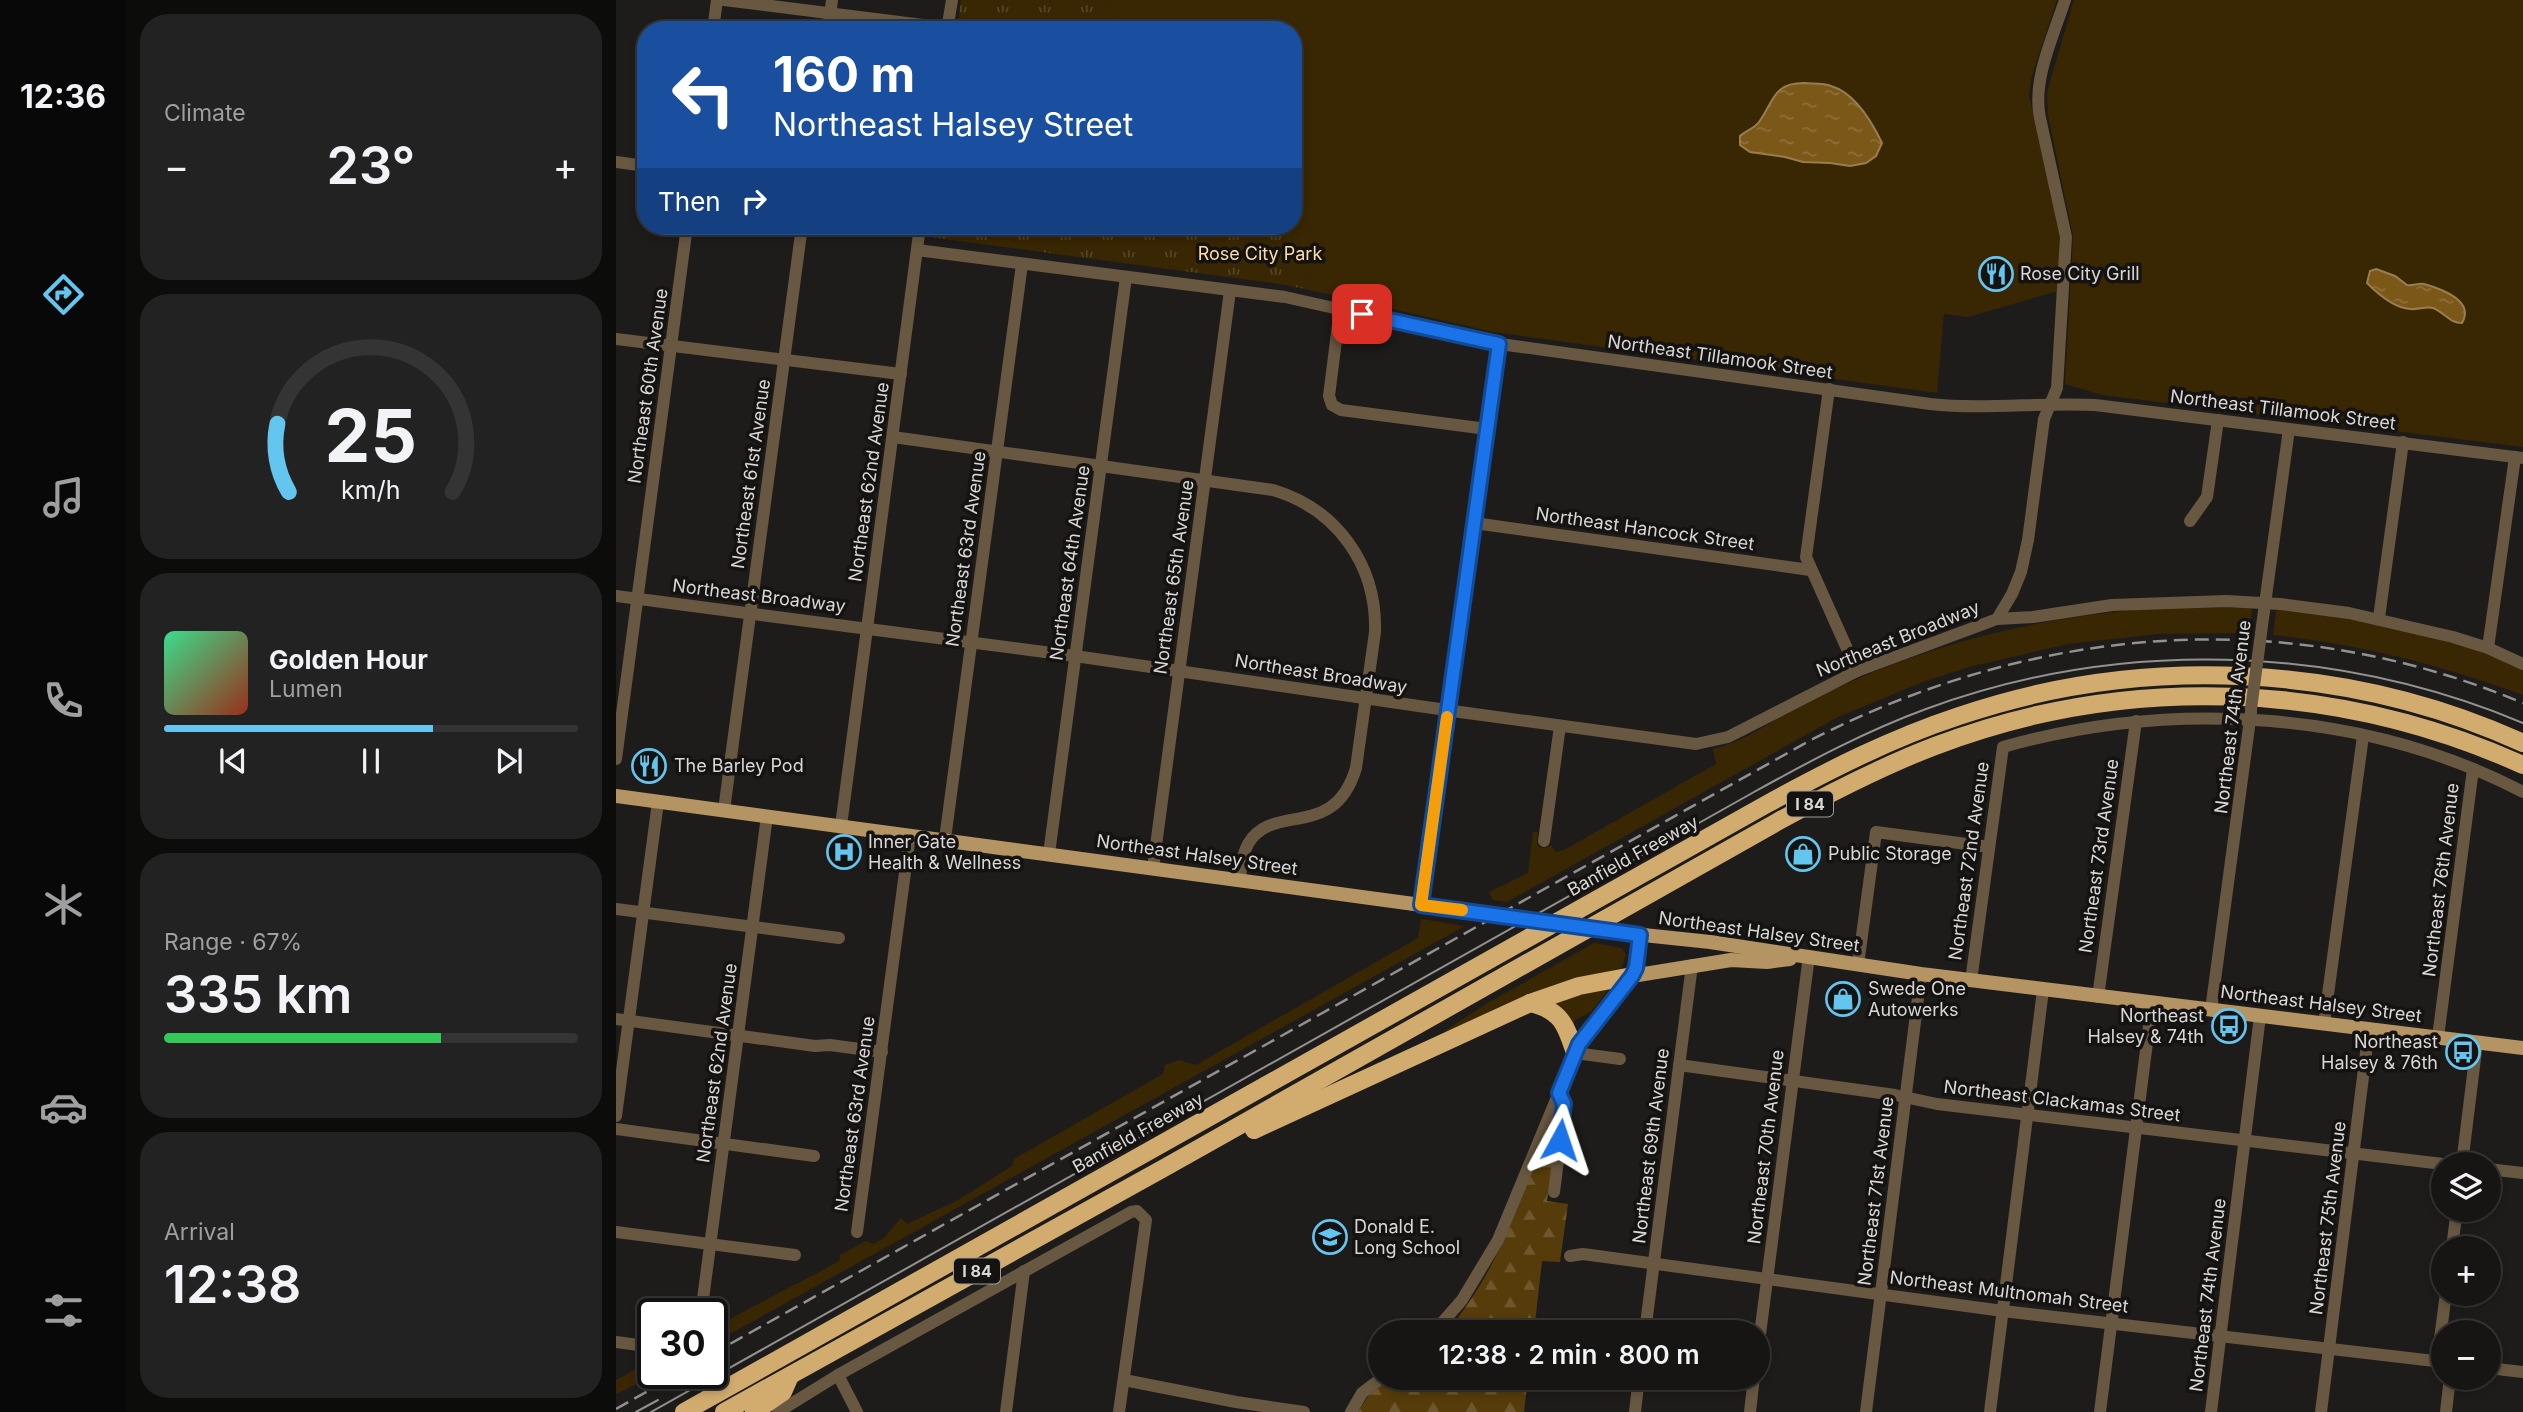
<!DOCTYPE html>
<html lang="en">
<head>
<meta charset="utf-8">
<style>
	:root { --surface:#161514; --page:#232222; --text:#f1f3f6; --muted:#9e9fa0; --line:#353434; --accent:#64c5ee }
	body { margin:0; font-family:Inter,sans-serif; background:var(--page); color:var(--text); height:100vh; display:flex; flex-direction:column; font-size:26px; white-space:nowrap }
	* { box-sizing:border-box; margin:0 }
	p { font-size:23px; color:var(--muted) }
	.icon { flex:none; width:38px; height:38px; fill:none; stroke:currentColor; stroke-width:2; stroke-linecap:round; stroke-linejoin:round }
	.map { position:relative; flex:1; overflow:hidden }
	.side { display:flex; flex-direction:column; gap:14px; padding:14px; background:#0c0c0b; width:490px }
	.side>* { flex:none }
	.guide { position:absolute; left:21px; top:21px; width:665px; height:214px; border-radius:28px; box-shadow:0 4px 10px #0003,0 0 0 2px var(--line); background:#1a4fa0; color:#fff; overflow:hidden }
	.fabs { position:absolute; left:1815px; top:1152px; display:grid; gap:14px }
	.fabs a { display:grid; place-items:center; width:70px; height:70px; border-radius:50%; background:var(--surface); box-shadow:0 4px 10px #0003,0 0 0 2px var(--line); font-size:35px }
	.speed { position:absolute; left:21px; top:1298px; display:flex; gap:14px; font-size:35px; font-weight:700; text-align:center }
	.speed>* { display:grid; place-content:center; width:91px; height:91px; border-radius:50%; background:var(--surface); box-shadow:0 4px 10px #0003,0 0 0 2px var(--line); line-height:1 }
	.speed .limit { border:4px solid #111; border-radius:10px; background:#fff; color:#111 }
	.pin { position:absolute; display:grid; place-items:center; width:60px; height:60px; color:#fff; margin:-30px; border-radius:14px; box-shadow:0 4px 10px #0006 }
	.me { position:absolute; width:77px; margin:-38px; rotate:5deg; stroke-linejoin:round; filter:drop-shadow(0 0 5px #0008) }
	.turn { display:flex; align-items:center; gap:24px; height:147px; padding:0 21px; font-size:32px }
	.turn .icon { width:91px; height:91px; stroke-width:2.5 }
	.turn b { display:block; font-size:49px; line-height:60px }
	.then { display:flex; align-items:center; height:66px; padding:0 21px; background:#0003; gap:14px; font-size:26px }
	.big { font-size:52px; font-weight:600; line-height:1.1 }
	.side .card { flex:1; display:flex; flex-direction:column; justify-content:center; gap:10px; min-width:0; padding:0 24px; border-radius:28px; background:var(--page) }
	.side .dial { align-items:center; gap:0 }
	.dial svg { height:182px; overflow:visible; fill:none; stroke:var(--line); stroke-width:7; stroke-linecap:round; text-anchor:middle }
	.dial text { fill:var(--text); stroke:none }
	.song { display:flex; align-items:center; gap:21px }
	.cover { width:84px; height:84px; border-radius:10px; background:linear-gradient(135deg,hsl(150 70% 55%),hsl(10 70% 35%)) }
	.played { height:7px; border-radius:4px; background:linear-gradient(90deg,var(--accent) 65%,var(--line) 65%) }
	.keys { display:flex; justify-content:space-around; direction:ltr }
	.heat { display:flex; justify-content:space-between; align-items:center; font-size:38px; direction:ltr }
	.charge { height:10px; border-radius:5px; background:linear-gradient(90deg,#34c759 67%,var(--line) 0) }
	.trip { position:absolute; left:752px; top:1320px; width:402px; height:70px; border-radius:35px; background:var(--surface); box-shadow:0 4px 10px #0003,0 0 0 2px var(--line); font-weight:600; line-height:70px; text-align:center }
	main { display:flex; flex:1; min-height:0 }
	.tabs { display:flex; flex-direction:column; width:126px; justify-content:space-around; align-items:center; background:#090808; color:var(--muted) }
	.tabs .icon { width:49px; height:49px }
	.tabs .on { color:var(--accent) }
	.tabs b { font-size:32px; color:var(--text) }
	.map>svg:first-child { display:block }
	.grass { fill:#392602 }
	.forest { fill:url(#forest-firs) }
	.park { fill:url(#park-tufts) }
	.water { fill:url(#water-ripples); stroke:#977e51; stroke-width:2 }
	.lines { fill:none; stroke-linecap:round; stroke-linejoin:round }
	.minor { stroke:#685841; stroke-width:12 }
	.major { stroke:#b49462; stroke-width:14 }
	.highway { stroke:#d2ac6f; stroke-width:18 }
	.tram { stroke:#93918f; stroke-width:2 }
	.rail { stroke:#93918f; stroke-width:2.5; stroke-dasharray:14 7; stroke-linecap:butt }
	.minor-bridge { stroke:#685841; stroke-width:12 }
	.major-bridge { stroke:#b49462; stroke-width:14 }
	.route-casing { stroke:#114b97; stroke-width:18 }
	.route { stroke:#1a73e8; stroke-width:12 }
	.slow { stroke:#f59e0b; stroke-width:12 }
	.labels { text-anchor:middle; stroke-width:7; stroke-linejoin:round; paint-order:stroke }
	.shield { fill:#151311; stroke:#9e9d9b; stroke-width:2 }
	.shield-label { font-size:16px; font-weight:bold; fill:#d9d8d6 }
	.park-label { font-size:18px; fill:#fcdcab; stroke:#151311 }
	.poi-label { font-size:18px; fill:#d9d8d6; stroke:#151311; text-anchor:start }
	.street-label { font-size:18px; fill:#d9d8d6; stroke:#151311 }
</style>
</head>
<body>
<main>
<nav class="tabs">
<b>12:36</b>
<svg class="icon on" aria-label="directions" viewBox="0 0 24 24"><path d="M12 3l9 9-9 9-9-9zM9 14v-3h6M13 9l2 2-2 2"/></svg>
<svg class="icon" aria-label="music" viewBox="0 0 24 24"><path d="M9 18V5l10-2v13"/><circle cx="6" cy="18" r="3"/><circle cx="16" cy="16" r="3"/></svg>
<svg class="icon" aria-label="phone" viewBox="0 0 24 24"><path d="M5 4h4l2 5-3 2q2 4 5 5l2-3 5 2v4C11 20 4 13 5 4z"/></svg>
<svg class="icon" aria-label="climate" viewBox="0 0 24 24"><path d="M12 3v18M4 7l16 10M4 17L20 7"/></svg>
<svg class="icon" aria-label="car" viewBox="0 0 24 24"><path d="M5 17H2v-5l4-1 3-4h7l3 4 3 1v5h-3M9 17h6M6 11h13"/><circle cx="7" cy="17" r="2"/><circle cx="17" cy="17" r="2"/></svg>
<svg class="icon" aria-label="filters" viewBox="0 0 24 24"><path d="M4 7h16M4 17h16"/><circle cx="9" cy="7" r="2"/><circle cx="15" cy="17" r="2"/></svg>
</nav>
<section class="side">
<div class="card"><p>Climate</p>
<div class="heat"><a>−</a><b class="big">23°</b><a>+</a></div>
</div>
<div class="card dial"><svg viewBox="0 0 100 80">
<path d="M14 69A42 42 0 1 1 86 69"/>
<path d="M14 69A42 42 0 0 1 9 39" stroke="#64c5ee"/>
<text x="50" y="56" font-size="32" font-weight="700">25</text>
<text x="50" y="72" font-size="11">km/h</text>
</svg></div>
<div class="card">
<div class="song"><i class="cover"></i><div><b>Golden Hour</b><p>Lumen</p></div></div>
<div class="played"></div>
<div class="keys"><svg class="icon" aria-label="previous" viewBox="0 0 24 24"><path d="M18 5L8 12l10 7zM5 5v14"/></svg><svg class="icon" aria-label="pause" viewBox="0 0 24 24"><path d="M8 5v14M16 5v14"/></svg><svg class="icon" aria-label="next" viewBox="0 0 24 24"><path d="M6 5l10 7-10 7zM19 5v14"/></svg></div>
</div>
<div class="card"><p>Range · 67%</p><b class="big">335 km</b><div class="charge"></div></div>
<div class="card"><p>Arrival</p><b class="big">12:38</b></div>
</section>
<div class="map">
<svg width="1907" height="1412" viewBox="0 0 1907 1412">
	<defs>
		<pattern id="forest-firs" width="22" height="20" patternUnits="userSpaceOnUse" patternTransform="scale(1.75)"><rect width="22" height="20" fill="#563c0a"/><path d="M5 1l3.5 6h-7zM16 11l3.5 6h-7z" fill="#6e572d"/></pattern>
		<pattern id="park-tufts" width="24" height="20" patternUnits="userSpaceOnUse" patternTransform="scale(1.75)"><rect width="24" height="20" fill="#392602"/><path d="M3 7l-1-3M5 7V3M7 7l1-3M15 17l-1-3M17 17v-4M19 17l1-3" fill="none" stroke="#554526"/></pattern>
		<pattern id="water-ripples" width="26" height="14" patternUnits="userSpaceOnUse" patternTransform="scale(1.75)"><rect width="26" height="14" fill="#7b5818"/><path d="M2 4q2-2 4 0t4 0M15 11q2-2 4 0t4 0" fill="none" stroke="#8d6f39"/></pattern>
	</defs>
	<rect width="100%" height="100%" fill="#1e1c1a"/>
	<g class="grass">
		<polygon points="490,0 1441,0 1416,75 1413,95 1443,228 1445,244 1442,291 1352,317 1328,314 1321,393 877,332 702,292 660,226 677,226 677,30 506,30"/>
		<polygon points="1458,0 1907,0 1907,447 1486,395 1449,384 1457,236 1432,115 1431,92"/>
		<path d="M1578,606l58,2 -2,25 -91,1 -91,10 -99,23 -46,15 -85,35 -331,185 -14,-2 -4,-8 39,-19 5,-41h5l-1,12c4,6 9,4 14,1l5,7 8,-2 152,-86 -3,-15c25,-6 46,-19 67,-32 24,-12 47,-25 72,-36 109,-48 224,-70 342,-75z"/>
		<path d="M1662,610l61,6 110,24 74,28v27c-82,-30 -163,-51 -250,-60l3,-24z"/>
		<path d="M805,919l44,7 -753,418 1,-15c41,-25 84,-44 126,-68l1,-6 26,-14 7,3 11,-6 17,-20 6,6 51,-24 54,-34 2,-7 149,-85 2,-9 14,-5 17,5 222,-127z"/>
		<polygon points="978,943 1006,948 1010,954 1006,968 938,985 890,1004 831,1032 830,1030 870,1004"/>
		<polygon points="993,989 975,1012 959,1020 957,1027 932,1001"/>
		<polygon points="37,1360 37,1374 43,1374 0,1394 0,1380"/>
	</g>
	<g class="forest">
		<path d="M940,1112l3,1 -12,88 21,3 -8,58 -18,-1 -8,71h-88c56,-64 77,-143 110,-220z"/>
		<polygon points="777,1377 912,1377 908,1412 742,1412 753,1395"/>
	</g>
	<g class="park">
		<polygon points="345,0 490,0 506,30 341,30"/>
		<polygon points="315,226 660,226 702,292 670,285 314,237"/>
	</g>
	<g class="water">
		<path d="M1188,83c9,1 19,0 27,3 24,7 41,36 51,57l-6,13 -10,7 -16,3 -20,-3 -27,-1 -18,-5 -35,-5 -10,-7v-9c6,-6 14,-7 19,-14 15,-21 14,-39 45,-39z"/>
		<path d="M1760,269l19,7 12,9c6,1 11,-2 17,-1 18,5 51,17 38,39 -13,0 -18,-11 -29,-15 -6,-2 -16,2 -23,1 -15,-1 -32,-15 -43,-26l3,-12z"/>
	</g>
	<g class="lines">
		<g class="minor">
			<polyline points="108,0 331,28"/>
			<polyline points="97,30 101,0"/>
			<polyline points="212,30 216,0"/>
			<polyline points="331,30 336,0"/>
			<polyline points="0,162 30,166"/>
			<path d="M301,250l368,47 201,45 444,62c55,6 111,-2 165,1l428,53"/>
			<polyline points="724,309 713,396 716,405 725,410 871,429"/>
			<polyline points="0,339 285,374"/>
			<polyline points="1213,389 1190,557 1241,671"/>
			<path d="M277,437l380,53c64,19 104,75 102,142l-19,136c-22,74 -83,33 -108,76 -6,11 -7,24 -8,36"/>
			<polyline points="1574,521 1591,497 1602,420"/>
			<polyline points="858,523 1194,570"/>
			<polyline points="0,596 459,656 844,712 1080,744 1112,737 1241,671 1381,619 1417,617 1496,605 1610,601 1664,604 1733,613 1837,637 1872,648 1907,664"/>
			<polyline points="1648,611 1673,429"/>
			<polyline points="1763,618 1787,442"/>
			<path d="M1381,619l15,-25 9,-22 7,-32 16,-121 13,-31 9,-151 -26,-119c-8,-38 13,-81 25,-118"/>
			<polyline points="1872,648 1899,457"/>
			<polyline points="0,759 71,226"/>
			<polyline points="108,810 186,226"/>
			<polyline points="225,826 304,226"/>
			<polyline points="329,839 406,264"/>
			<polyline points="928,841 944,726"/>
			<polyline points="433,854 510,277"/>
			<polyline points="537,868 614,291"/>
			<polyline points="805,905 883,344"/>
			<polyline points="0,909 223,938"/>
			<polyline points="1242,965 1260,832 1373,847"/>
			<path d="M1355,981l32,-234c168,-48 363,-37 520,45"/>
			<polyline points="1482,997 1520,721"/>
			<polyline points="1595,1010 1635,712"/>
			<polyline points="0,1019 199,1046 214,1045 266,1052"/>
			<polyline points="1708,1024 1747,736"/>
			<polyline points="1822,1037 1857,769"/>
			<polyline points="959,1053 1004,1059"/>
			<polyline points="1063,1065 1279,1095 1321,1104 1827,1164"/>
			<polyline points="0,1116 42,802"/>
			<polyline points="0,1129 198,1156"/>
			<polyline points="1846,1164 1861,1042"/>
			<polyline points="1872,1169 1907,1173"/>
			<polyline points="938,1192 948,1114 948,1104 943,1093"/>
			<polyline points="0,1232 179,1255"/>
			<polyline points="241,1232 294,835"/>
			<polyline points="1836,1248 1841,1209"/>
			<polyline points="954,1256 967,1254 1387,1311 1827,1362"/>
			<polyline points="85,1314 151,816"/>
			<polyline points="818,1332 846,1300 882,1240 963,1044 1016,976 1020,968 1024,935"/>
			<polyline points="1029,1332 1076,965"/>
			<polyline points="0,1342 37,1347"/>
			<polyline points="1143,1342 1193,956"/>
			<polyline points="1821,1362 1830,1293"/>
			<polyline points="1872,1368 1907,1372"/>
			<polyline points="222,1375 241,1412"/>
			<polyline points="508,1380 620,1402 688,1412"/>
			<polyline points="162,1412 222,1375 515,1212 521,1211 530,1220 503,1412"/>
			<polyline points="390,1412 408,1271"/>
			<polyline points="735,1412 746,1393 767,1377"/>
			<polyline points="1019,1412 1023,1377"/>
			<polyline points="1134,1412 1138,1377"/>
			<polyline points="1250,1412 1305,974"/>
			<polyline points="1374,1412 1427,990"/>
			<polyline points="1484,1412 1536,1003"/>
			<polyline points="1595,1412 1644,1016"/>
			<polyline points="1705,1412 1753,1029"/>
			<polyline points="1830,1412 1834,1377"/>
		</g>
		<g class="major">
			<polyline points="0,796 857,912"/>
			<polyline points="999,932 1094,942 1305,974 1907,1048"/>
			<polyline points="1016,976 1115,960 1151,962 1174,959"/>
		</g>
		<g class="highway">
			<path d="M914,1003c31,7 36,22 45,50"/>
			<polyline points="638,1130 914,1003 963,986 1016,976"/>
			<path d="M68,1412l1083,-608c62,-34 125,-66 192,-88 182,-62 389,-53 564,27"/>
			<path d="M108,1412l440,-244 613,-346c51,-28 103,-55 158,-76 191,-73 402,-65 588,19"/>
			<polyline points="138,1412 167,1392 174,1376"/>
		</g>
		<g class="tram">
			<polyline points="20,1412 42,1400"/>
			<path d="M35,1412l1103,-620c56,-31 112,-61 172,-83 193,-71 408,-65 597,14"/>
		</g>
		<g class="rail">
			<path d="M96,1354l1099,-614c226,-116 476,-136 712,-37"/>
			<polyline points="0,1409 62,1374"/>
		</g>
		<polyline class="minor-bridge" points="1635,709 1648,611"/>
		<polyline class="major-bridge" points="857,912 999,932"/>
	</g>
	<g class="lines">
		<g class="route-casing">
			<polyline id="route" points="746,314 883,344 805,905 1024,935 1020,968 1016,976 963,1044 943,1093 948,1104 944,1140"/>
		</g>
		<use href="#route" class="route"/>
		<polyline class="slow" points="831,717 805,905 846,910"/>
	</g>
	<defs>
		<g id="restaurant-ring" transform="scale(1.75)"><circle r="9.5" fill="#151311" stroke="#64c5ee" stroke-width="1.5"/><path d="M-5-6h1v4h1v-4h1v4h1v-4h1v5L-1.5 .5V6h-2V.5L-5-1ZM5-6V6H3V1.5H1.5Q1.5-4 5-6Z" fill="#64c5ee"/></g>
		<g id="hospital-ring" transform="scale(1.75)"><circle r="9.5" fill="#151311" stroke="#64c5ee" stroke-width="1.5"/><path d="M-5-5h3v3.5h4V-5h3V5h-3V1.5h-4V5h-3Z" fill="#64c5ee"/></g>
		<g id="shop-ring" transform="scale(1.75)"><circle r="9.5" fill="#151311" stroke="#64c5ee" stroke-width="1.5"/><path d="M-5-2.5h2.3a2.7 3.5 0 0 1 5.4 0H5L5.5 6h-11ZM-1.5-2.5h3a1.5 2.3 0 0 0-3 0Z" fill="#64c5ee"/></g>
		<g id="bus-ring" transform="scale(1.75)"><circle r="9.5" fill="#151311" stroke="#64c5ee" stroke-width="1.5"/><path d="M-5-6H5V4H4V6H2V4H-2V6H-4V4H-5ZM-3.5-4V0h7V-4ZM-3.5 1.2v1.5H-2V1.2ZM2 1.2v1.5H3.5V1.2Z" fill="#64c5ee"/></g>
		<g id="school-ring" transform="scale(1.75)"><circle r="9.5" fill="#151311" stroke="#64c5ee" stroke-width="1.5"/><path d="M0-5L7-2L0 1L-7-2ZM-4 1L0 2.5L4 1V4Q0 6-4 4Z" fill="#64c5ee"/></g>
	</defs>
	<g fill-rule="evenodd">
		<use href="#restaurant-ring" x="1380" y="274"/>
		<use href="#restaurant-ring" x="33" y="766"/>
		<use href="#hospital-ring" x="228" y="852"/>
		<use href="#shop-ring" x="1187" y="854"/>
		<use href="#shop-ring" x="1227" y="999"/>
		<use href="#bus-ring" x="1613" y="1026"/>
		<use href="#bus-ring" x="1847" y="1052"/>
		<use href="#school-ring" x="714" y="1237"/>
	</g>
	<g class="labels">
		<g class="shield">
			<rect x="1171" y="791.5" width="46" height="25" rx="5"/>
			<rect x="338" y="1258.5" width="46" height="25" rx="5"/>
		</g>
		<g class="shield-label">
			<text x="1194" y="810">I 84</text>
			<text x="361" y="1277">I 84</text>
		</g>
		<g class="park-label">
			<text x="644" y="260">Rose City Park</text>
		</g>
		<g class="poi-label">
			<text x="1404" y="280">Rose City Grill</text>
			<text x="58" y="772">The Barley Pod</text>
			<text x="252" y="848">Inner Gate<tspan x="252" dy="21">Health &amp; Wellness</tspan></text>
			<text x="1212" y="860">Public Storage</text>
			<text x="1252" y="995">Swede One<tspan x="1252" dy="21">Autowerks</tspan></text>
			<text x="1588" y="1022" text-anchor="end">Northeast<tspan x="1588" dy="21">Halsey &amp; 74th</tspan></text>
			<text x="1822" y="1048" text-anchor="end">Northeast<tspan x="1822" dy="21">Halsey &amp; 76th</tspan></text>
			<text x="738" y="1233">Donald E.<tspan x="738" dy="21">Long School</tspan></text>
		</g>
		<g class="street-label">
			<text transform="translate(1104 357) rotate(8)" y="6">Northeast Tillamook Street</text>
			<text transform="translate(32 386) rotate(-82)" y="6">Northeast 60th Avenue</text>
			<text transform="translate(1667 410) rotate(7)" y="6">Northeast Tillamook Street</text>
			<text transform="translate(135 474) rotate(-82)" y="6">Northeast 61st Avenue</text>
			<text transform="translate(253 482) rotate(-82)" y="6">Northeast 62nd Avenue</text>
			<text transform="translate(1029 529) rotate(8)" y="6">Northeast Hancock Street</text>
			<text transform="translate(350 549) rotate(-82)" y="6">Northeast 63rd Avenue</text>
			<text transform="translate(454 563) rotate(-82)" y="6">Northeast 64th Avenue</text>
			<text transform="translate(558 577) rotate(-82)" y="6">Northeast 65th Avenue</text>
			<text transform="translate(143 596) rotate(7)" y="6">Northeast Broadway</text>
			<text transform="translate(1282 639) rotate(-22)" y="6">Northeast Broadway</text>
			<text transform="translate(705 674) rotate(9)" y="6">Northeast Broadway</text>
			<text transform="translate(1617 717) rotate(-83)" y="6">Northeast 74th Avenue</text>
			<text transform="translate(581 855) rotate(8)" y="6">Northeast Halsey Street</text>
			<text transform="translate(1017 856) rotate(-29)" y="6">Banfield Freeway</text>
			<text transform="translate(1483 856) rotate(-82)" y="6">Northeast 73rd Avenue</text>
			<text transform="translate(1353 861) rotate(-82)" y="6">Northeast 72nd Avenue</text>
			<text transform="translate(1825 880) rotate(-83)" y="6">Northeast 76th Avenue</text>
			<text transform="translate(1143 932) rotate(8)" y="6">Northeast Halsey Street</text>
			<text transform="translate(1705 1004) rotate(7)" y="6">Northeast Halsey Street</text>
			<text transform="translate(101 1063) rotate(-82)" y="6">Northeast 62nd Avenue</text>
			<text transform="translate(1446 1101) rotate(7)" y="6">Northeast Clackamas Street</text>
			<text transform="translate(239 1114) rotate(-82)" y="6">Northeast 63rd Avenue</text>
			<text transform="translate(522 1133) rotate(-29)" y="6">Banfield Freeway</text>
			<text transform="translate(1035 1146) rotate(-83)" y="6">Northeast 69th Avenue</text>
			<text transform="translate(1150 1147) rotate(-83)" y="6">Northeast 70th Avenue</text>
			<text transform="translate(1260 1191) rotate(-83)" y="6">Northeast 71st Avenue</text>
			<text transform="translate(1712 1218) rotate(-83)" y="6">Northeast 75th Avenue</text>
			<text transform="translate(1393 1292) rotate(7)" y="6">Northeast Multnomah Street</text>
			<text transform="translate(1592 1295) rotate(-83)" y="6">Northeast 74th Avenue</text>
		</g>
	</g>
</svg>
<div class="fabs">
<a><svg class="icon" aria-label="layers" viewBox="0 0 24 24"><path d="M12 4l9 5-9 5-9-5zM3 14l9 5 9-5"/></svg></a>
<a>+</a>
<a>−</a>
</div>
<div class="speed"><div class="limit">30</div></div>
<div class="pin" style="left:746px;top:314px;background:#d93025"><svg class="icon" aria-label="arrive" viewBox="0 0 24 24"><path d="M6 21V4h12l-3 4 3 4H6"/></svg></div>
<svg class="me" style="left:944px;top:1140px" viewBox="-20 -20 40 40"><path d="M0-17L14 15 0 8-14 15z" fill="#1a73e8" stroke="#fff" stroke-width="4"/></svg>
<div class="trip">12:38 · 2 min · 800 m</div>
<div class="guide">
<div class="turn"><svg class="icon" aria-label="left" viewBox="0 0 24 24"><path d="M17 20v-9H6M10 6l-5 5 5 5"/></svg><div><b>160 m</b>Northeast Halsey Street</div></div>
<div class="then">Then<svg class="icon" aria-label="right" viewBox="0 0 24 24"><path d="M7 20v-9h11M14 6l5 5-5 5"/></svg></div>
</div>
</div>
</main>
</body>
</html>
